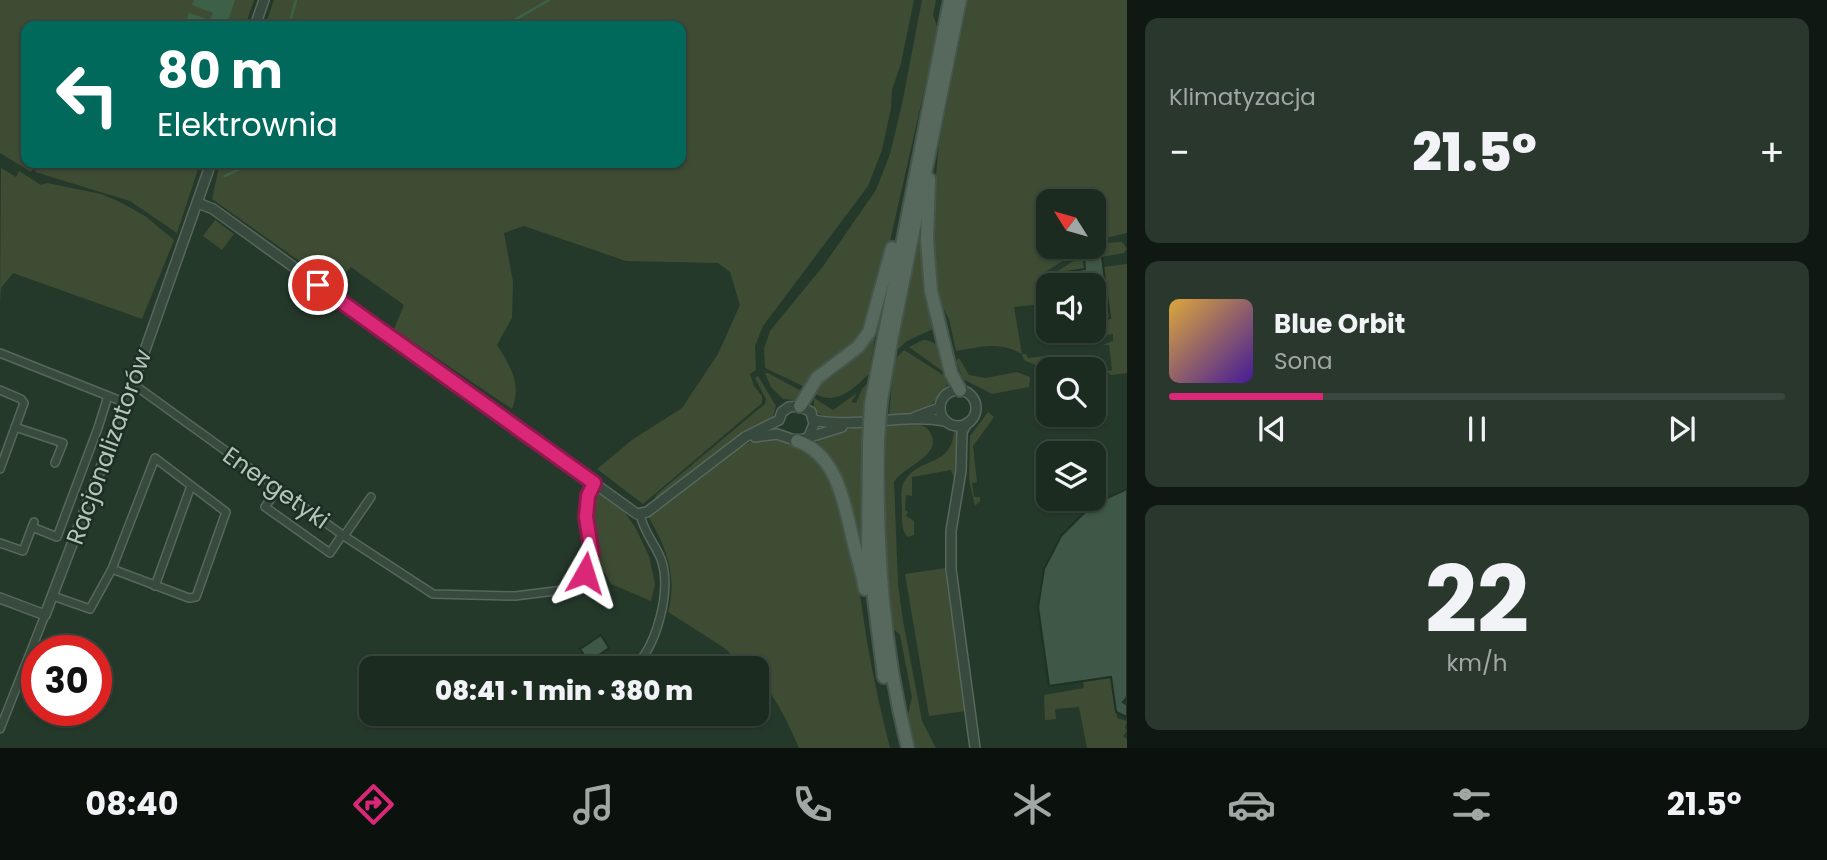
<!DOCTYPE html>
<html lang="pl">
<head>
<meta charset="utf-8">
<style>
	:root { --surface:#1c2b20; --page:#29372d; --text:#f1f3f6; --muted:#a0a7a5; --line:#3a473e; --accent:#db2777 }
	body { margin:0; font-family:Poppins,sans-serif; background:var(--page); color:var(--text); height:100vh; display:flex; flex-direction:column; font-size:26px; white-space:nowrap }
	* { box-sizing:border-box; margin:0 }
	p { font-size:23px; color:var(--muted) }
	.icon { flex:none; width:38px; height:38px; fill:none; stroke:currentColor; stroke-width:2; stroke-linecap:round; stroke-linejoin:round }
	.map { position:relative; flex:1; overflow:hidden }
	.sheet { display:flex; flex-direction:column; gap:18px; padding:18px; background:#0f1812; width:700px }
	.sheet>* { flex:none }
	.top-card { position:absolute; left:21px; top:21px; width:665px; height:147px; border-radius:14px; box-shadow:0 2px 5px #0004,0 0 0 2px var(--line); background:#00695c; color:#fff; overflow:hidden }
	.needle { width:46px; rotate:307deg }
	.fabs { position:absolute; left:1036px; top:189px; display:grid; gap:14px }
	.fabs a { display:grid; place-items:center; width:70px; height:70px; border-radius:14px; background:var(--surface); box-shadow:0 2px 5px #0004,0 0 0 2px var(--line); font-size:35px }
	.speed { position:absolute; left:21px; top:635px; display:flex; gap:14px; font-size:35px; font-weight:700; text-align:center }
	.speed>* { display:grid; place-content:center; width:91px; height:91px; border-radius:50%; background:var(--surface); box-shadow:0 2px 5px #0004,0 0 0 2px var(--line); line-height:1 }
	.speed .limit { border:10px solid #d22; background:#fff; color:#111 }
	.pin { position:absolute; display:grid; place-items:center; width:60px; height:60px; color:#fff; margin:-30px; border:4px solid #fff; border-radius:50%; box-shadow:0 2px 7px #0007 }
	.me { position:absolute; width:77px; margin:-38px; rotate:6deg; stroke-linejoin:round; filter:drop-shadow(0 0 5px #0008) }
	.turn { display:flex; align-items:center; gap:24px; height:147px; padding:0 21px; font-size:32px }
	.turn .icon { width:91px; height:91px; stroke-width:2.5 }
	.turn b { display:block; font-size:49px; line-height:60px }
	.big { font-size:52px; font-weight:800; line-height:1.1 }
	.sheet .card { flex:1; display:flex; flex-direction:column; justify-content:center; gap:10px; min-width:0; padding:0 24px; border-radius:14px; background:var(--page) }
	.sheet .dial { align-items:center; gap:0 }
	.dial b { font-size:91px; line-height:1 }
	.song { display:flex; align-items:center; gap:21px }
	.cover { width:84px; height:84px; border-radius:10px; background:linear-gradient(135deg,hsl(40 70% 55%),hsl(260 70% 35%)) }
	.played { height:7px; border-radius:4px; background:linear-gradient(90deg,var(--accent) 25%,var(--line) 25%) }
	.keys { display:flex; justify-content:space-around; direction:ltr }
	.heat { display:flex; justify-content:space-between; align-items:center; font-size:38px; direction:ltr }
	.trip { position:absolute; left:359px; top:656px; width:410px; height:70px; border-radius:14px; background:var(--surface); box-shadow:0 2px 5px #0004,0 0 0 2px var(--line); font-weight:800; line-height:70px; text-align:center }
	.menu { display:flex; height:112px; justify-content:space-around; align-items:center; background:#0b110d; color:var(--muted) }
	.menu .icon { width:49px; height:49px }
	.menu .current { color:var(--accent) }
	.menu b { font-size:32px; color:var(--text) }
	main { display:flex; flex:1; min-height:0 }
	.map>svg:first-child { display:block }
	.green { fill:#3e4c34 }
	.water { fill:#3c6148 }
	.lines { fill:none; stroke-linecap:round; stroke-linejoin:round }
	.stream { stroke:#3c6148; stroke-width:2.5 }
	.building { fill:#3e5746; stroke:#1f3025; stroke-width:2 }
	.minor-casing { stroke:#56675c; stroke-width:10 }
	.tertiary-casing { stroke:#56675c; stroke-width:12 }
	.primary-casing { stroke:#44554a; stroke-width:16 }
	.minor { stroke:#384a3e; stroke-width:7 }
	.tertiary { stroke:#384a3e; stroke-width:9 }
	.primary { stroke:#56695c; stroke-width:12 }
	.primary-bridge-casing { stroke:#44554a; stroke-width:16; stroke-linecap:butt }
	.primary-bridge { stroke:#56695c; stroke-width:12 }
	.route-casing { stroke:#8e194d; stroke-width:18 }
	.route { stroke:#db2777; stroke-width:12 }
	.labels { text-anchor:middle; stroke-width:5; stroke-linejoin:round; paint-order:stroke }
	.street-label { font-size:24px; fill:#b3c5ba; stroke:#1d2e23 }
</style>
</head>
<body>
<main>
<div class="map">
<svg width="1127" height="748" viewBox="0 0 1127 748">
	<rect width="100%" height="100%" fill="#25392b"/>
	<g class="green">
		<polygon points="0,0 254,0 245,26 26,26 26,163 36,163 31,172 0,153"/>
		<path d="M274,0h640l-13,63 -9,27 -1,18 -9,42 -14,36 -105,140 -8,20 1,24 -6,4 4,12 8,10v7l-119,101 -46,-35 35,-29 50,-32 36,-54 22,-49 -10,-33 -12,-9 -92,-2 -102,-35 -20,7 9,49 -1,36 -15,27c13,21 25,38 15,64l-118,-80 10,-24 -53,-38 -18,18 -121,-86 8,-36h461v-137h-416z"/>
		<polygon points="922,0 936,0 933,15 938,29 890,241 868,319 860,338 807,388 765,368 764,349 770,331 824,265 876,190 890,154 902,104"/>
		<path d="M968,0h159v233l-33,8v-40h-46v46h37l-43,27 -3,9 3,21 -28,3 8,47h4l2,4 16,-2 4,19 -1,9 -12,-19 -11,-5 -2,-6c-22,-13 -42,-7 -66,-3l-7,-32 -12,-22 -2,-14 -1,-86 5,-53z"/>
		<polygon points="40,163 200,163 177,233 130,201 35,172"/>
		<polygon points="1,168 16,177 19,171 41,185 47,183 101,194 120,202 145,216 174,240 142,319 13,273 1,288 0,303"/>
		<polygon points="922,215 935,328 907,341 896,351"/>
		<polygon points="215,220 234,234 222,250 203,236"/>
		<polygon points="1122,242 1127,249 1124,253 1084,260 1085,269 1054,274 1055,284 1049,285 1049,279 1053,274 1102,243"/>
		<polygon points="1127,264 1127,373 1111,375 1106,371 1112,370 1109,345 1103,345 1113,341 1113,334 1082,339 1081,331 1094,331 1094,322 1110,319 1103,267"/>
		<path d="M880,307l-11,67c-15,14 -33,33 -55,19l12,-16 26,-19z"/>
		<path d="M923,340c19,1 19,17 22,33l-36,-26z"/>
		<path d="M904,350l41,26 3,8c-20,27 -24,31 -59,32l5,-56z"/>
		<polygon points="959,358 969,375 986,378 1017,372 1030,377 1029,387 992,394 963,379 956,361"/>
		<polygon points="765,373 768,373 805,393 796,400 783,399 771,387"/>
		<polygon points="758,376 776,406 772,420 652,503 657,494 765,404 766,399 755,378"/>
		<path d="M869,382l-5,36c-19,2 -37,7 -50,-9v-11l19,12 24,-17 -6,9 5,1 6,-14z"/>
		<polygon points="988,412 994,417 973,446 977,482 972,483 974,497 980,497 980,501 975,506 969,480 970,436"/>
		<path d="M910,423c8,1 16,2 20,9 14,24 -27,34 -36,50l4,102 5,37 19,100 14,27h-21l-1,-3 -6,-30 4,-18 -12,-62 -10,-9 -5,-71 1,-130z"/>
		<polygon points="862,427 862,549 848,500 818,446 817,439 832,432"/>
		<path d="M954,431h3l-2,50 -4,-11 -39,7v19l-6,-1 -1,15 3,2 -2,4 8,5v14l-6,2c-7,-7 -6,-16 -6,-26 0,-11 -3,-23 4,-32 17,-23 45,-12 48,-48z"/>
		<path d="M778,438c12,10 27,7 37,19 35,41 45,143 54,196 6,32 13,64 21,95h-91c-12,-27 -22,-51 -43,-71v-9h-9l-24,-21 -55,-35c10,-36 -2,-65 -20,-96l94,-70 14,-7z"/>
		<path d="M592,488l31,22 12,17 14,29 6,28 -4,17 -40,-17c-6,-11 -11,-19 -18,-29 -10,-15 -5,-49 -1,-67z"/>
		<polygon points="946,568 966,711 929,716 905,574"/>
		<polygon points="1111,677 1117,718 1127,721 1125,727 1127,731 1123,736 1127,739 1127,748 1087,748 1079,707 1055,709 1056,719 1045,720 1044,695 1084,688 1083,681"/>
	</g>
	<polygon class="water" points="194,0 235,0 226,26 185,26 189,13 210,20 213,13 192,5"/>
	<g class="lines">
		<g class="stream">
			<polyline points="289,26 296,0"/>
			<polyline points="504,26 549,0"/>
			<polyline points="225,176 252,163"/>
		</g>
	</g>
	<g class="building">
		<polygon points="1102,257 1110,318 1094,320 1094,285 1055,285 1053,274 1085,269 1084,260"/>
		<polygon points="1127,489 1127,697 1123,702 1127,705 1127,717 1116,712 1111,677 1049,686 1038,607 1044,569 1061,536 1092,505"/>
		<polygon points="601,635 609,648 589,662 580,649"/>
	</g>
	<g class="lines">
		<g class="minor-casing">
			<g id="minor">
				<polyline points="0,353 126,403"/>
				<polyline points="133,384 344,536 433,594 515,596 571,589 585,573 592,554 586,517 588,496 594,483"/>
				<polyline points="0,390 21,399 24,403 0,469"/>
				<polyline points="15,427 63,443 55,463"/>
				<polyline points="277,490 265,507 330,553 342,535"/>
				<polyline points="32,527 57,537 98,428 108,396"/>
				<polyline points="344,536 371,497"/>
				<polyline points="0,543 23,551 34,522"/>
				<polyline points="155,586 191,486"/>
				<polyline points="53,596 90,609 112,569 155,458 226,512 196,597 189,598 112,569"/>
				<path d="M633,668c24,-21 39,-78 28,-109 -6,-15 -18,-28 -21,-45"/>
				<polyline points="0,729 45,615"/>
			</g>
		</g>
		<g class="tertiary-casing">
			<g id="tertiary">
				<polyline points="255,26 264,0"/>
				<polyline points="198,203 213,209 637,514 647,512 745,437 779,420 782,412 789,407 800,406 811,412 814,424 809,436"/>
				<circle cx="958" cy="408" r="18"/>
				<polyline points="915,417 939,408"/>
				<path d="M814,420c43,9 88,-7 131,1"/>
				<polyline points="967,423 962,432 961,471 951,531 951,569 975,748"/>
				<polyline points="755,437 777,434 797,441 842,427"/>
				<polyline points="0,598 45,615 133,384 211,163"/>
			</g>
		</g>
		<g class="primary-casing">
			<g id="primary">
				<polyline points="929,179 927,240 931,291 951,373 960,390"/>
				<polyline points="881,401 892,336 960,0"/>
				<polyline points="871,404 950,0"/>
				<polyline points="800,406 817,378 858,347 869,332 892,248"/>
				<path d="M878,440c-2,105 4,206 30,308"/>
				<path d="M797,441c39,13 47,60 55,95 4,18 10,35 13,53"/>
				<polyline points="869,441 868,551 884,677"/>
			</g>
		</g>
		<use href="#minor" class="minor"/>
		<use href="#tertiary" class="tertiary"/>
		<use href="#primary" class="primary"/>
		<g class="primary-bridge-casing">
			<g id="primary-bridge">
				<polyline points="878,440 881,401"/>
				<polyline points="869,441 871,404"/>
			</g>
		</g>
		<use href="#primary-bridge" class="primary-bridge"/>
	</g>
	<g class="lines">
		<g class="route-casing">
			<polyline id="route" points="318,285 594,483 588,496 586,517 592,554 585,573"/>
		</g>
		<use href="#route" class="route"/>
	</g>
	<g class="labels">
		<g class="street-label">
			<text transform="translate(109 447) rotate(-70)" y="8">Racjonalizatorów</text>
			<text transform="translate(276 488) rotate(35)" y="8">Energetyki</text>
		</g>
	</g>
</svg>
<div class="fabs">
<a><svg class="needle" viewBox="-14 -14 28 28"><path d="M0-13l5 13h-10z" fill="#e53935"/><path d="M0 13l5-13h-10z" fill="#a0a7a5"/></svg></a>
<a><svg class="icon" aria-label="sound" viewBox="0 0 24 24"><path d="M4 9h4l5-4v14l-5-4H4zM17 9q2 3 0 6"/></svg></a>
<a><svg class="icon" aria-label="search" viewBox="0 0 24 24"><circle cx="10" cy="10" r="6"/><path d="M15 15l6 6"/></svg></a>
<a><svg class="icon" aria-label="layers" viewBox="0 0 24 24"><path d="M12 4l9 5-9 5-9-5zM3 14l9 5 9-5"/></svg></a>
</div>
<div class="speed"><div class="limit">30</div></div>
<div class="pin" style="left:318px;top:285px;background:#d93025"><svg class="icon" aria-label="arrive" viewBox="0 0 24 24"><path d="M6 21V4h12l-3 4 3 4H6"/></svg></div>
<svg class="me" style="left:585px;top:573px" viewBox="-20 -20 40 40"><path d="M0-17L14 15 0 8-14 15z" fill="#db2777" stroke="#fff" stroke-width="4"/></svg>
<div class="trip">08:41 · 1 min · 380 m</div>
<div class="top-card">
<div class="turn"><svg class="icon" aria-label="left" viewBox="0 0 24 24"><path d="M17 20v-9H6M10 6l-5 5 5 5"/></svg><div><b>80 m</b>Elektrownia</div></div>
</div>
</div>
<section class="sheet">
<div class="card"><p>Klimatyzacja</p>
<div class="heat"><a>−</a><b class="big">21.5°</b><a>+</a></div>
</div>
<div class="card">
<div class="song"><i class="cover"></i><div><b>Blue Orbit</b><p>Sona</p></div></div>
<div class="played"></div>
<div class="keys"><svg class="icon" aria-label="previous" viewBox="0 0 24 24"><path d="M18 5L8 12l10 7zM5 5v14"/></svg><svg class="icon" aria-label="pause" viewBox="0 0 24 24"><path d="M8 5v14M16 5v14"/></svg><svg class="icon" aria-label="next" viewBox="0 0 24 24"><path d="M6 5l10 7-10 7zM19 5v14"/></svg></div>
</div>
<div class="card dial"><b>22</b><p>km/h</p></div>
</section>
</main>
<nav class="menu">
<b>08:40</b>
<svg class="icon current" aria-label="directions" viewBox="0 0 24 24"><path d="M12 3l9 9-9 9-9-9zM9 14v-3h6M13 9l2 2-2 2"/></svg>
<svg class="icon" aria-label="music" viewBox="0 0 24 24"><path d="M9 18V5l10-2v13"/><circle cx="6" cy="18" r="3"/><circle cx="16" cy="16" r="3"/></svg>
<svg class="icon" aria-label="phone" viewBox="0 0 24 24"><path d="M5 4h4l2 5-3 2q2 4 5 5l2-3 5 2v4C11 20 4 13 5 4z"/></svg>
<svg class="icon" aria-label="climate" viewBox="0 0 24 24"><path d="M12 3v18M4 7l16 10M4 17L20 7"/></svg>
<svg class="icon" aria-label="car" viewBox="0 0 24 24"><path d="M5 17H2v-5l4-1 3-4h7l3 4 3 1v5h-3M9 17h6M6 11h13"/><circle cx="7" cy="17" r="2"/><circle cx="17" cy="17" r="2"/></svg>
<svg class="icon" aria-label="filters" viewBox="0 0 24 24"><path d="M4 7h16M4 17h16"/><circle cx="9" cy="7" r="2"/><circle cx="15" cy="17" r="2"/></svg>
<b>21.5°</b>
</nav>
</body>
</html>
